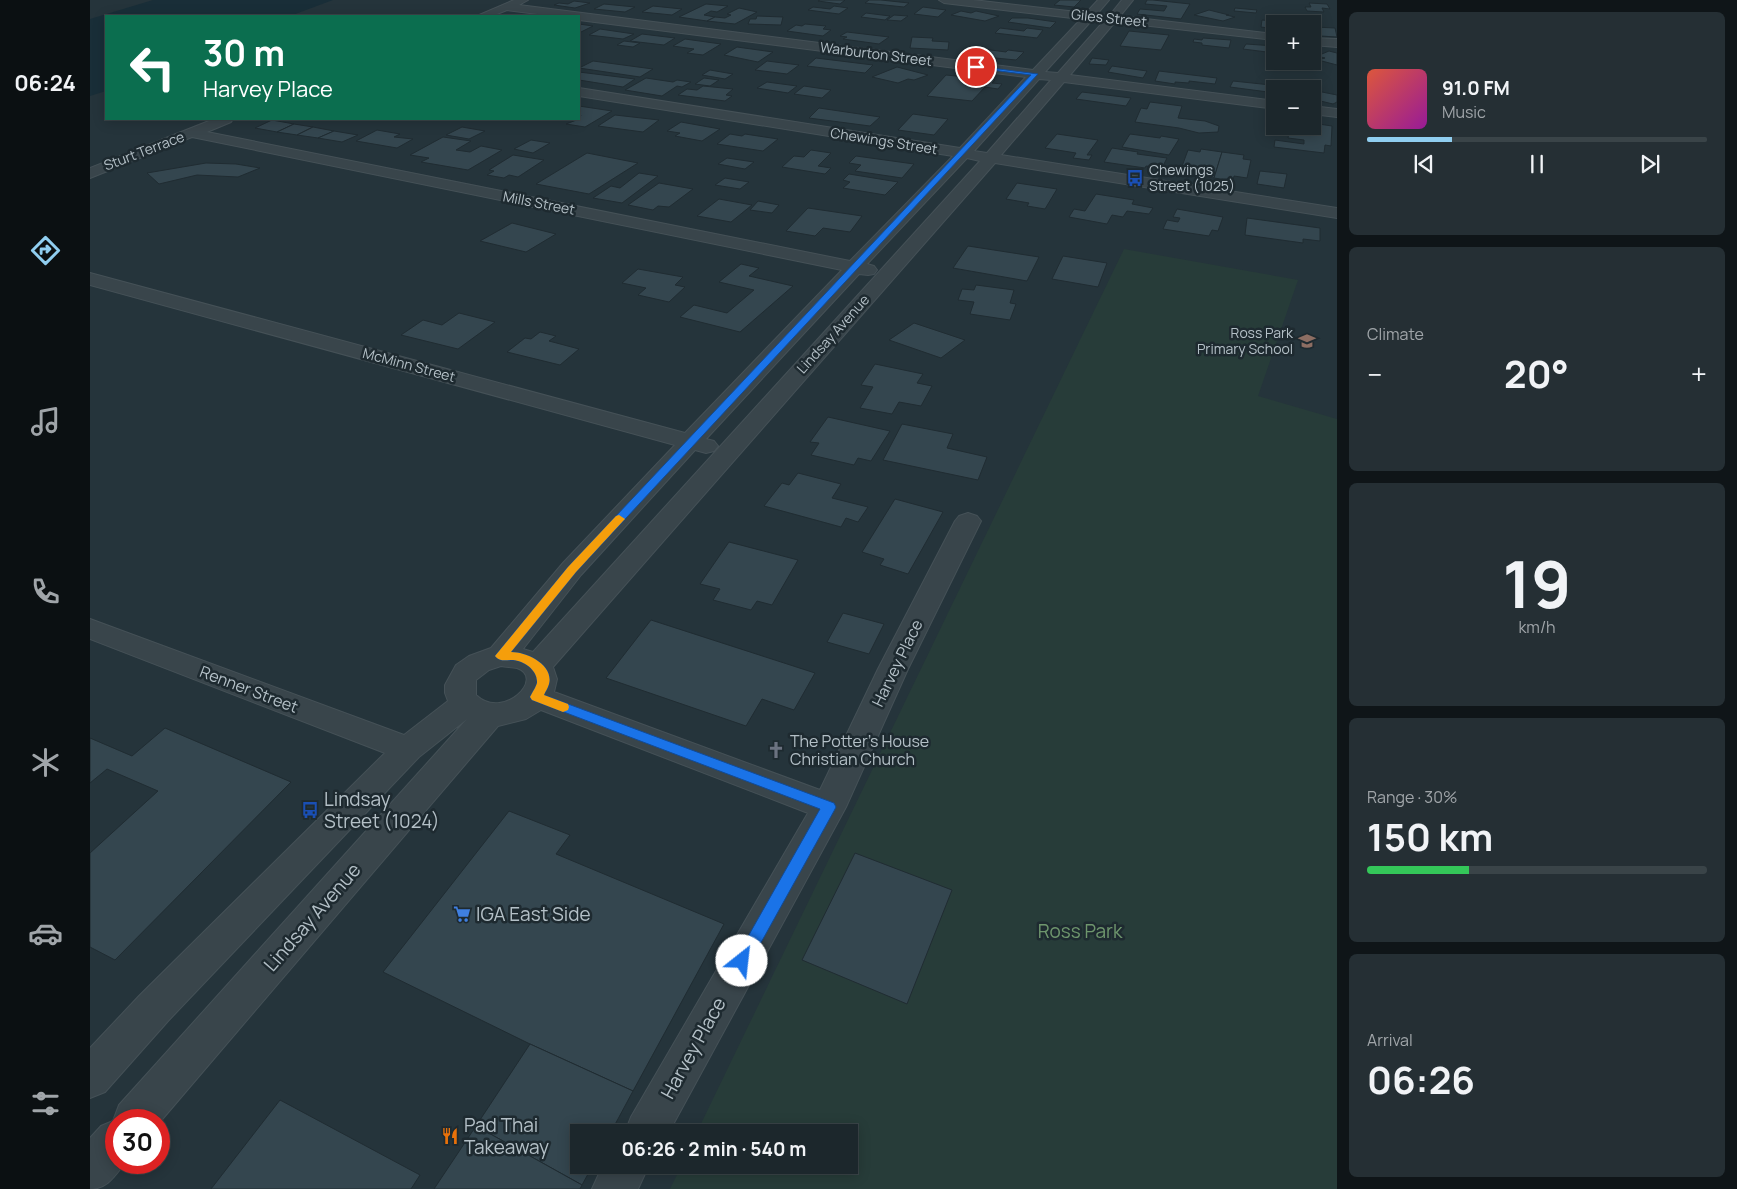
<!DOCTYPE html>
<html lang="en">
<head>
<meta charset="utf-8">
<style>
	:root { --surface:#1c272c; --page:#252f34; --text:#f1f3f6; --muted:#a0a5a9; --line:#3a4448; --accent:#90cef0 }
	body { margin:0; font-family:Manrope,sans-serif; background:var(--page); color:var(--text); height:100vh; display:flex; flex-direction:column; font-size:19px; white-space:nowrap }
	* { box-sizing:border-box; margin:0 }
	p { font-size:16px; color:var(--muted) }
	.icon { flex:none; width:28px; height:28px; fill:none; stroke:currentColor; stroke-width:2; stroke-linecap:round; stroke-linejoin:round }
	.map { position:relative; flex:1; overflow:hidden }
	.panel { display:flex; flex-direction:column; gap:12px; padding:12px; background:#0f1518; width:400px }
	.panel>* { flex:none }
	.banner { position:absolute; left:15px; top:15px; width:475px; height:105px; border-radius:0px; box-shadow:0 2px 12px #0003,0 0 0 1px var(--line); background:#0b6e4f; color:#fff; overflow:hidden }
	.controls { position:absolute; left:1176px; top:15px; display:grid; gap:10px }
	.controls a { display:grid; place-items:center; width:55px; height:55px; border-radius:0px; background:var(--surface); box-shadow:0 2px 12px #0003,0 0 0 1px var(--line); font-size:25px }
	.speed { position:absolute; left:15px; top:1109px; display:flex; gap:10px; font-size:25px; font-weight:700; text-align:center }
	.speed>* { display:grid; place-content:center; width:65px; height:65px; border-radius:50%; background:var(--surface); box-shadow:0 2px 12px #0003,0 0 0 1px var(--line); line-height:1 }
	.speed .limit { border:8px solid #d22; background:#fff; color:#111 }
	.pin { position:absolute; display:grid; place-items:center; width:42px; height:42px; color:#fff; margin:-21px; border:2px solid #fff; border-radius:50%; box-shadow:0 1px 5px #0007 }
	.me { position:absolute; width:55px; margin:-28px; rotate:29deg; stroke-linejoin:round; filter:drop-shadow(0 0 4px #0008) }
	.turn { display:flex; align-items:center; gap:18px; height:105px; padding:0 15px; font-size:22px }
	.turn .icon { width:65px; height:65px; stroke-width:2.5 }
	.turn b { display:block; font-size:35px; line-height:42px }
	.big { font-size:38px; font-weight:700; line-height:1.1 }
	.panel .widget { flex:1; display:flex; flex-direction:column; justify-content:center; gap:8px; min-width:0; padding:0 18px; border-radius:8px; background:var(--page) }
	.panel .dial { align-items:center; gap:0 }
	.dial b { font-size:65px; line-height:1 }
	.song { display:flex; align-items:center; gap:15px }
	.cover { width:60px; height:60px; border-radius:8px; background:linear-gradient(135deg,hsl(10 70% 55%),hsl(300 70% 35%)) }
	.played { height:5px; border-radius:2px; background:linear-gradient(90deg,var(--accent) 25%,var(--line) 25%) }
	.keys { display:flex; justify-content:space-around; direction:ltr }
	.heat { display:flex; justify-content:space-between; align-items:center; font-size:28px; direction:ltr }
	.charge { height:8px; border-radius:4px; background:linear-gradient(90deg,#34c759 30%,var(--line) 0) }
	.trip { position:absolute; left:480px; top:1124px; width:288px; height:50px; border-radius:0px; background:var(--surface); box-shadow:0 2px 12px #0003,0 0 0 1px var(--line); font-weight:700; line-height:50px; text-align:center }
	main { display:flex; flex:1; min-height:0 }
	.menu { display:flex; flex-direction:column; width:90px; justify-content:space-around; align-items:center; background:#0b1012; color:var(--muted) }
	.menu .icon { width:35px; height:35px }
	.menu .on { color:var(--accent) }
	.menu b { font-size:22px; color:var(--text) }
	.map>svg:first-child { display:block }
	.green { fill:#273c39 }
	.water { fill:#192e38 }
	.building { fill:#34464f; stroke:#202c32 }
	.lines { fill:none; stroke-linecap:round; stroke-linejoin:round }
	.minor-casing { stroke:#455157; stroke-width:2 }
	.minor { fill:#39454b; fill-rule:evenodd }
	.route { fill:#1a73e8; stroke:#114b97 }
	.slow { fill:#f59e0b }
	.labels { text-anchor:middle; stroke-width:5; stroke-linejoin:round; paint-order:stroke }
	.far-street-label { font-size:14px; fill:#b4c0c7; stroke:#1e2a30 }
	.far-poi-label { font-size:14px; fill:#b4c0c7; stroke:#1e2a30; text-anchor:start }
	.street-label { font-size:16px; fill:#b4c0c7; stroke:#1e2a30 }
	.poi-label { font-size:16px; fill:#b4c0c7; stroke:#1e2a30; text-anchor:start }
	.near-poi-label { font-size:19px; fill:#b4c0c7; stroke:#1e2a30; text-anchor:start }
	.near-street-label { font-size:19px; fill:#b4c0c7; stroke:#1e2a30 }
	.near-park-label { font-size:19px; fill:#6e966d; stroke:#1e2a30 }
</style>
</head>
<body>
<main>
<nav class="menu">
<b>06:24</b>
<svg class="icon on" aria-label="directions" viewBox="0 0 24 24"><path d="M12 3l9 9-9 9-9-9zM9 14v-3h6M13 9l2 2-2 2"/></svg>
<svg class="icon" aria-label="music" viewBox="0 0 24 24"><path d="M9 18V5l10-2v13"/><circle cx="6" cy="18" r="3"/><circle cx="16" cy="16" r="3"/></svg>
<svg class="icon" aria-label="phone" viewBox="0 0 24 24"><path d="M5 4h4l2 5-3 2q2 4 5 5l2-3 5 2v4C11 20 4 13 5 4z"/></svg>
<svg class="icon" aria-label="climate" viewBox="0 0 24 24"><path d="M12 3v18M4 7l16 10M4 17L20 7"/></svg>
<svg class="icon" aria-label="car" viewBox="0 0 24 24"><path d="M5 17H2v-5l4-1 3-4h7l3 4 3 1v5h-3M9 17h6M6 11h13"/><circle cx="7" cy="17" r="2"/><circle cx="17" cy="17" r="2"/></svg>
<svg class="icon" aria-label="filters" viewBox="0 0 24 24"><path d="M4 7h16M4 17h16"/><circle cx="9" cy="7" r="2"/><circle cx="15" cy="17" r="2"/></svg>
</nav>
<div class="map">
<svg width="1247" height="1189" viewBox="0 0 1247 1189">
	<rect width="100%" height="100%" fill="#25343b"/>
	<polygon class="green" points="1034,249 1208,280 1168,396 1247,419 1247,1189 580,1189 592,1165 759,1165 759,1132 607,1132"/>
	<polygon class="water" points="63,0 243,0 200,16 16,16 16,91 0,96 0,19"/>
	<g class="building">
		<polygon points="730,0 755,0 750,4 728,1"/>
		<polygon points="779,0 791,0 819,3 814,7 775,3"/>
		<polygon points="970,0 991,0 984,7 964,5"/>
		<polygon points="1057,0 1063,0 1100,4 1091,19 1047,14 1050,9 1074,11 1077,6 1055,4"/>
		<polygon points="484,1 500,3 485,8 464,5 469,3 478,4"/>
		<polygon points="1219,3 1237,4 1240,9 1232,8 1234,12 1217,11 1215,7 1221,7"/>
		<polygon points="514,4 545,7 535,12 504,9"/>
		<polygon points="616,4 638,6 627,12 621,11 614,15 625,17 617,21 589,17"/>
		<polygon points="563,6 592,9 582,15 552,12"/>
		<polygon points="744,6 758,8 749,14 718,10 723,7 740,9"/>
		<polygon points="833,7 856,10 848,17 824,14"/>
		<polygon points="649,8 667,12 645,24 617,21 625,17 635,18 641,15 637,14"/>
		<polygon points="1145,8 1167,10 1166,13 1144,11"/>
		<polygon points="1119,10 1139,15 1136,15 1145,17 1133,21 1104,15"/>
		<polygon points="871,11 881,13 886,11 909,16 895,21 861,15"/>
		<polygon points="776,13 800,16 795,20 771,17"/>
		<polygon points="804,15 818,16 811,21 797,20"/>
		<polygon points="667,16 693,17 691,25 658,24 660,19 666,19"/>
		<polygon points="922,18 938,18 966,22 960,28 918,22"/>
		<polygon points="1172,20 1203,23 1203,24 1185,24 1185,29 1171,27"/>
		<polygon points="489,24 503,26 489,33"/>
		<polygon points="715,24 736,26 733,29 741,30 733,36 697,31 706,25 712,26"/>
		<polygon points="1225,27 1245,28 1247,37 1230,36"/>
		<polygon points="910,28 934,31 937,28 953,30 947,38 905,33"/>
		<polygon points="510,29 544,34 533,39 499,35"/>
		<polygon points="1039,31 1079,35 1071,50 1030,46"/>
		<polygon points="757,32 799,37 789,44 753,39 757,37 750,36"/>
		<polygon points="552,34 585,38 574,45 540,41"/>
		<polygon points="822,37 843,38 842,41 859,42 858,50 820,48"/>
		<polygon points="1113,38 1141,40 1139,48 1112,45 1112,43 1103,42 1104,39 1112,40"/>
		<polygon points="595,39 631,44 613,55 597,53 604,49 583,46"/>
		<polygon points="534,41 550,43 543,47 527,45"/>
		<polygon points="1156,44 1185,46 1185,53 1153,49"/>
		<polygon points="647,47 683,52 668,62 634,55"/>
		<polygon points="893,49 916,52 918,50 934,52 926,60 885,56"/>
		<polygon points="1239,51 1247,53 1247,65 1228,60 1235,58 1227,56"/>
		<polygon points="726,58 783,65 775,73 717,66"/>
		<polygon points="1002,58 1019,60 1016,65 999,64"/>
		<polygon points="503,61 563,69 550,77 489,68"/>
		<polygon points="677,61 709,65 697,74 665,70"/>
		<polygon points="1022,66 1057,71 1053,78 1018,72"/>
		<polygon points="807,67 838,75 824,80 818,79 808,83 782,77"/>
		<polygon points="620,70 643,74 635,79 612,75"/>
		<polygon points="1069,71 1127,78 1125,84 1099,81 1099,83 1085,82 1085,84 1065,81"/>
		<polygon points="489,72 545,79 533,87 489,80"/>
		<polygon points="856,75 905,80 902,83 912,84 908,89 895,87 882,101 837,96"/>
		<polygon points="556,78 583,82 587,80 601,82 592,87 587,86 572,96 535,90"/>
		<polygon points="614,78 629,80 620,86 605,84"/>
		<polygon points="1143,81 1181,85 1178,92 1140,87"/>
		<polygon points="677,82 707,86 698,93 667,88"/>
		<polygon points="613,86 643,89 636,95 642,96 635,101 588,95 597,89 607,90"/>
		<polygon points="714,86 741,90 732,98 704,94"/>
		<polygon points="1222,90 1247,95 1247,102 1243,104 1222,99"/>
		<polygon points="992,92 1041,98 1036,106 986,99"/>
		<polygon points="1060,102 1092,106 1088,118 1115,121 1129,126 1128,132 1109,133 1089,128 1045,122 1051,108 1057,109"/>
		<polygon points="489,106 522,111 495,127 476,124 489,119 491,115 489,115"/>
		<polygon points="729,108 790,117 780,126 719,118"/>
		<polygon points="823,114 858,119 844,135 808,130"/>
		<polygon points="525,115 569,120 553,132 508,126"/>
		<polygon points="1183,119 1185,119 1185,126 1222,126 1222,123 1242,126 1241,146 1235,145 1234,153 1184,147 1185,140 1214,144 1214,140 1198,138 1199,132 1218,134 1218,129 1200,126 1199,130 1181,127"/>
		<polygon points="182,120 204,124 187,132 165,128"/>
		<polygon points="591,122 630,129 612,141 585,136 590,133 577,131"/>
		<polygon points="204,124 223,127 207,135 187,132"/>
		<polygon points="223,127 244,131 228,138 207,135"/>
		<polygon points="372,127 395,131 379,139 356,135"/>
		<polygon points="287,130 310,134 304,137 323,139 307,148 266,141"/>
		<polygon points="244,131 268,135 252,142 228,138"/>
		<polygon points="640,134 652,136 655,134 688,139 673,151 627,144"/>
		<polygon points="967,134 1008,140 997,155 1002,155 999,160 983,158 986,153 955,148"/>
		<polygon points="1040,134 1070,138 1071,136 1089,139 1079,155 1032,147"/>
		<polygon points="353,137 381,141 366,150 380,152 391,146 412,150 378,170 331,162 339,158 320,155"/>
		<polygon points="441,140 460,143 443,153 424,149"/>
		<polygon points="1022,148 1048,152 1047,154 1077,158 1072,168 1056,166 1055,168 1014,162"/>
		<polygon points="1111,149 1132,152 1124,178 1102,175 1103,171 1091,169 1098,150 1110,152"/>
		<polygon points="721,150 741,153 728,166 741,168 735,174 692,167 704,156 714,157"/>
		<polygon points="1132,152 1154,155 1153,159 1161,160 1157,178 1144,176 1143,181 1124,178"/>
		<polygon points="497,153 548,163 499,194 446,184"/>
		<polygon points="423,155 454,160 428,177 419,175 414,178 397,175 404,171 399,170"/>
		<polygon points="766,156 824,164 812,178 765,171 771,165 759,163"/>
		<polygon points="637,158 664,162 655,169 628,164"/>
		<polygon points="116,163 146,164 170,168 148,177 107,175 69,184 57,173"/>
		<polygon points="1170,171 1197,174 1194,188 1167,184"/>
		<polygon points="549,173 568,176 532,203 503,198 521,186 530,188"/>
		<polygon points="759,174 808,182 795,195 753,188 760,182 753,180"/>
		<polygon points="635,178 659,182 650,189 625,185"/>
		<polygon points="569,183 603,189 579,207 568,206 563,210 538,205"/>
		<polygon points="927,183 967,189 955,209 937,206 939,203 916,199"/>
		<polygon points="1006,194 1044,200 1042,204 1063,208 1059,214 1037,211 1033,217 1022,215 1017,224 979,217 984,209 995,211"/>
		<polygon points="629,199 662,205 641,222 607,216"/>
		<polygon points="668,201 689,205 682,213 660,210"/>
		<polygon points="718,208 772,216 760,232 733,228 725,236 696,231"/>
		<polygon points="1087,209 1133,217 1128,231 1122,230 1119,236 1073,229 1077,220 1088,222 1090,218 1083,217"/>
		<polygon points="1157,218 1230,228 1230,241 1213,239 1213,243 1155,235"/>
		<polygon points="422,223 466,234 436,252 390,241"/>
		<polygon points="878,246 949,257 937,281 863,268"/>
		<polygon points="973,256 1017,263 1008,287 962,279"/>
		<polygon points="651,264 669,268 659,276 703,286 650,332 590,317 604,305 637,313 664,290 629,282"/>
		<polygon points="548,269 593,277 585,285 595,287 579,302 548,295 556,288 532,283"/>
		<polygon points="886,285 924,290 920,303 926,304 920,320 880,314 884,302 868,300 872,289 884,290"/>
		<polygon points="369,313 405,322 368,349 311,335 333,320 352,325"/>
		<polygon points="824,323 875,340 851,358 799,340"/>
		<polygon points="450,332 466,336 459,341 489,349 470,365 417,352 435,338 441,339"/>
		<polygon points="785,364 833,374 827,383 842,386 831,406 809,402 802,414 770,408 783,387 771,385"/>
		<polygon points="738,417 800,431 781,461 768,458 764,465 721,455 729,443 720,442"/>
		<polygon points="812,424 863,434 857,448 897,457 888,480 793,460"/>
		<polygon points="708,473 751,484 742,498 778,507 768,522 756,518 751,527 674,506 692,483 699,485"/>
		<polygon points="805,499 853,512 818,574 790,565 794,559 772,552"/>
		<polygon points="639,542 708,560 682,605 667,601 661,610 623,600 630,589 610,584"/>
		<polygon points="753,613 794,624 779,654 737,642"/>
		<polygon points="561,620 725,673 704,710 672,699 656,726 516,678"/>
		<polygon points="75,728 201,782 25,960 0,947 0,853 68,791 17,769 0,783 0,738 42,756"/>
		<polygon points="419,811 480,835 466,854 634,924 543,1091 440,1044 293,972"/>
		<polygon points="765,853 862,890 817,1004 712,960"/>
		<polygon points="440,1044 543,1091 521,1132 489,1132 489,1165 503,1165 492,1185 386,1126"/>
		<polygon points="190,1100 330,1175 321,1189 121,1189"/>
		<polygon points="386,1126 492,1185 490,1189 344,1189"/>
	</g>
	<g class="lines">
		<g class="minor-casing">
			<g id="minor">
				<path d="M424,0h14l-9,5 514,65 48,-51 -137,-16 -5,-3h34l113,13 12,-13h11l-12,14 13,1 12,-15h11l-13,16 155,18v6l-160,-18 -45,53 205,26v8l-211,-27 -63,73 336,53v10l-342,-55 -442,504 4,12 -3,13 266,98 58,-121 77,-148 4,-5 9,-3 9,3 4,5 -73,148 -62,138 -177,325h-44l6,-15 177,-304 -267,-103 -15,9 -28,7 -339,397v-3h-43v42h10c-11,13 -18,27 -36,27v-51l11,-12 12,-5 6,-16 348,-386 -48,38 -251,264 -63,71 -15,6v-50l50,-53 245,-242 -295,-114v-20l314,116 44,-34 -3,-8v-8l11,-20 13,-9 22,-8 72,-85 112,-118 -585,-160v-12l595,160 157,-163 -650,-133 -102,41v-10l124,-49h19l-2,3 -24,10 643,129 103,-105 -374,-60v-8l381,60 66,-71 -447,-57v-4h-26l-46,-6 -15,6h-15zM1002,20l12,1 -46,52 -13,-1zM949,79l12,1 -64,73 -13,-2zM877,158l13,3 -447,491 -10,-3 58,-74 114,-125 11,3 8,-2 4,-5 -4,-5 -8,-2 153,-165 9,1 6,-1 3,-4 -3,-4 -7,-2zM411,666c5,1 11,1 16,2 29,10 -14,53 -41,27v-15l13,-10z"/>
				<polygon points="1222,38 1247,39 1247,47 1222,45"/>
				<polygon points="1222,106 1247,109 1247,117 1222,114"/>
				<polygon points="513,1165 559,1165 548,1189 502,1189"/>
			</g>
		</g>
		<use href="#minor" class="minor"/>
	</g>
	<path class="route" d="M885,66l63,8 -462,498 -65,80c16,0 43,13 38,32 -1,4 -4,8 -5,11l290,108 2,4 -2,4 -86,155 -6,2 -5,-2 -3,-5 3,-5 83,-147 -288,-109 -2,-3c2,-4 6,-10 7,-14 1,-13 -13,-22 -24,-23 -7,0 -13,2 -18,-4l73,-89 463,-492 -55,-7z"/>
	<path class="slow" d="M529,515l6,4 -2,2 -47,51 -65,80c16,0 43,13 38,32 -1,4 -4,8 -5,11l24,9 1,3 -1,3 -5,2 -31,-12 -2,-3c2,-4 6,-10 7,-14 1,-13 -13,-22 -24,-23 -7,0 -13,2 -18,-4l73,-89 48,-51z"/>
	<defs>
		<g id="bus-bare" transform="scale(1.35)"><path d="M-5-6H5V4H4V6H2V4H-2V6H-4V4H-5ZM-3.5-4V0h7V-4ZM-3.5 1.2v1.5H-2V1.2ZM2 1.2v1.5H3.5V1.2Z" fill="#1a4fb4" stroke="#1e2a30" stroke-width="2.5" paint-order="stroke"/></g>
		<g id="school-bare" transform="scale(1.35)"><path d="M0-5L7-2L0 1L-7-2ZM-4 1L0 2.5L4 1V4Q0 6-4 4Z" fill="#8d6e63" stroke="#1e2a30" stroke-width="2.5" paint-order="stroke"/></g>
		<g id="church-bare" transform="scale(1.35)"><path d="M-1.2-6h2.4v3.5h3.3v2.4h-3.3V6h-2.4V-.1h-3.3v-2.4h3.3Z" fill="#6b7280" stroke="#1e2a30" stroke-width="2.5" paint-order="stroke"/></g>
		<g id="supermarket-bare" transform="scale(1.35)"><path d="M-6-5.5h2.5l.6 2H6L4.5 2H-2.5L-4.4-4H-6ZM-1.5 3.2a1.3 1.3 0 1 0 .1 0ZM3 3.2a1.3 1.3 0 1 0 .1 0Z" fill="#3f7fe0" stroke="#1e2a30" stroke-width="2.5" paint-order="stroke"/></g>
		<g id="restaurant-bare" transform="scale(1.35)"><path d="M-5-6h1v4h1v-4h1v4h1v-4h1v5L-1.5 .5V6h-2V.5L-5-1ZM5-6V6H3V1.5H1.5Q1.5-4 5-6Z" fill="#e8710a" stroke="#1e2a30" stroke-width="2.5" paint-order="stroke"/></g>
	</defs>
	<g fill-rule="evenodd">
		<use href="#bus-bare" x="1045" y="178"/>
		<use href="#school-bare" x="1217" y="341"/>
		<use href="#church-bare" x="686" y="750"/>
		<use href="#bus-bare" x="220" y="810"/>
		<use href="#supermarket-bare" x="372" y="914"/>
		<use href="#restaurant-bare" x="360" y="1136"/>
	</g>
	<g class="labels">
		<g class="far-street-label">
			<text transform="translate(1019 18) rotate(6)" y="5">Giles Street</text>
			<text transform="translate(786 54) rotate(7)" y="5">Warburton Street</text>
			<text transform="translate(794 141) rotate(9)" y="5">Chewings Street</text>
			<text transform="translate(54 151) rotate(-21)" y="5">Sturt Terrace</text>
			<text transform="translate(449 203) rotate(11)" y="5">Mills Street</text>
			<text transform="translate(743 334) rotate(-48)" y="5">Lindsay Avenue</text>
			<text transform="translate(319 365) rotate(15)" y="5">McMinn Street</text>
		</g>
		<g class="far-poi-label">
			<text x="1059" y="175">Chewings<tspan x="1059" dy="16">Street (1025)</tspan></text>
			<text x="1203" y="338" text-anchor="end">Ross Park<tspan x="1203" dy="16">Primary School</tspan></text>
		</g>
		<g class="street-label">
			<text transform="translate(807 663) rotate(-64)" y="6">Harvey Place</text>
			<text transform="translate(159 689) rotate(21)" y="6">Renner Street</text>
		</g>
		<g class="poi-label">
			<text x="700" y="747">The Potter's House<tspan x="700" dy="18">Christian Church</tspan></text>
		</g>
		<g class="near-poi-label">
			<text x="234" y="806">Lindsay<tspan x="234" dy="22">Street (1024)</tspan></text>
			<text x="386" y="921">IGA East Side</text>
			<text x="374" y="1132">Pad Thai<tspan x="374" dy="22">Takeaway</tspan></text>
		</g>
		<g class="near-street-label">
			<text transform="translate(222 917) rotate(-49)" y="7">Lindsay Avenue</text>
			<text transform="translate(603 1048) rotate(-61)" y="7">Harvey Place</text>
		</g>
		<g class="near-park-label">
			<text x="990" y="938">Ross Park</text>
		</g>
	</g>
</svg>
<div class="controls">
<a>+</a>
<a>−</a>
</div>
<div class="speed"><div class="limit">30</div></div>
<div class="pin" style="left:886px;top:67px;background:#d93025"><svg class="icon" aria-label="arrive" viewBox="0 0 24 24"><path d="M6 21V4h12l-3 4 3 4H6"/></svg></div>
<svg class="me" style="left:652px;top:961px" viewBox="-20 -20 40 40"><circle r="19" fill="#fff"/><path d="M0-13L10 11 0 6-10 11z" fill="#1a73e8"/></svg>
<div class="trip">06:26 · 2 min · 540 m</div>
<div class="banner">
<div class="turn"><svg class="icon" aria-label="left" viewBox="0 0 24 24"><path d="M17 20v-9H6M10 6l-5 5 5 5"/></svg><div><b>30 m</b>Harvey Place</div></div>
</div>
</div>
<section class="panel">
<div class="widget">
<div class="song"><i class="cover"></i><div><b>91.0 FM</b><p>Music</p></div></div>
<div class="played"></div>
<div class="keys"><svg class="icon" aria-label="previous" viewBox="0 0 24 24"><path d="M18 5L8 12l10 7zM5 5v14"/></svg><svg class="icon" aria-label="pause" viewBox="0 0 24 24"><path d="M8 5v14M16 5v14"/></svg><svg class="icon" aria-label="next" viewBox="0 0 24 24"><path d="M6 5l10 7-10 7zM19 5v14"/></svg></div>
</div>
<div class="widget"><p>Climate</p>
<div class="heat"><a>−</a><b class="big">20°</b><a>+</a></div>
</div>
<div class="widget dial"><b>19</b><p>km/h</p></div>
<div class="widget"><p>Range · 30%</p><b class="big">150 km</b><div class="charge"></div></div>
<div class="widget"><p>Arrival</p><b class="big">06:26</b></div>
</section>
</main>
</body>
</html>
